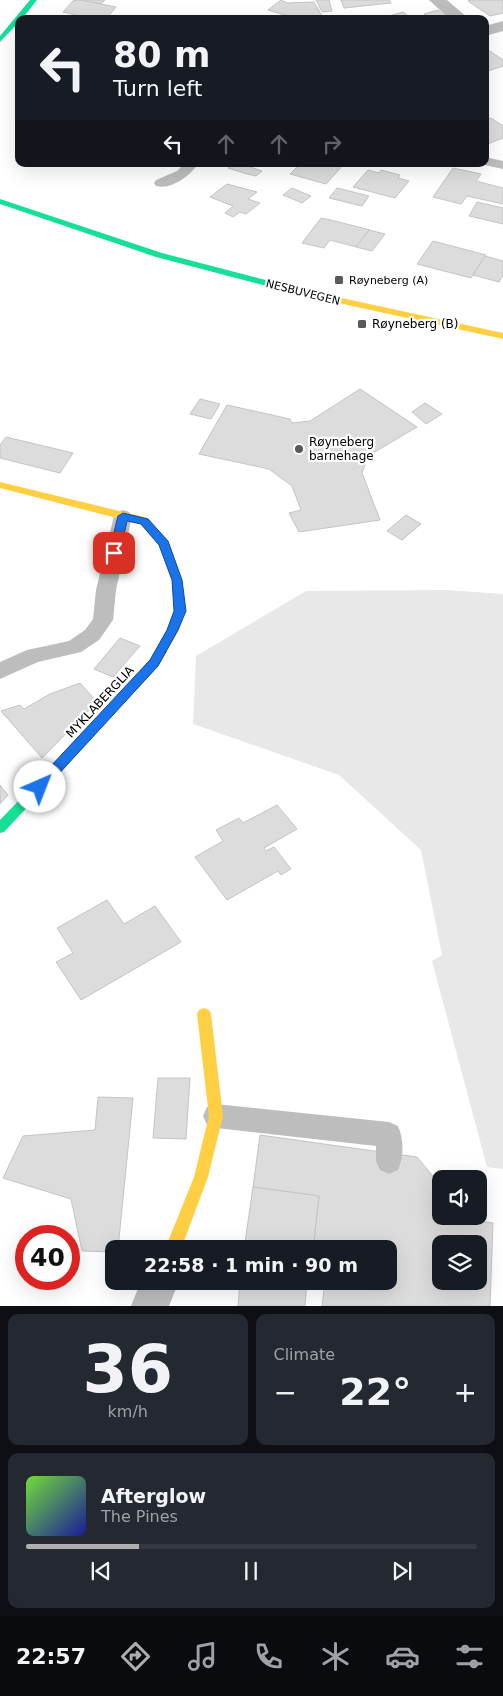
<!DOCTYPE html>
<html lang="en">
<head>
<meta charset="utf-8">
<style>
	:root { --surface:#171b24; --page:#242831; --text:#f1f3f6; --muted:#9ea1a6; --line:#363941; --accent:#adaeaf }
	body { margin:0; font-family:"DejaVu Sans",sans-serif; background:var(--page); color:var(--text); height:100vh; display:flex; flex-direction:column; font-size:19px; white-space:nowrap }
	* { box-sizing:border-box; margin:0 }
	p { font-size:16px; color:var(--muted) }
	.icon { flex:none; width:28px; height:28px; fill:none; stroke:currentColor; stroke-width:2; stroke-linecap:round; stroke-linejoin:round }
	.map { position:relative; height:1306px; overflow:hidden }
	.side { display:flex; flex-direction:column; gap:8px; padding:8px; background:#0d0f14; flex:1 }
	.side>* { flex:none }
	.hud { position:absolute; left:15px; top:15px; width:474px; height:152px; border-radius:10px; box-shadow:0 5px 20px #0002; background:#171b24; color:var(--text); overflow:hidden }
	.buttons { position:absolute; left:432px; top:1170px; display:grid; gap:10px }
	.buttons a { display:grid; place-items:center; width:55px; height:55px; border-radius:10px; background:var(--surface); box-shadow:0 5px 20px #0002; font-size:25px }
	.speed { position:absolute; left:15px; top:1225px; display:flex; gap:10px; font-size:25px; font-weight:700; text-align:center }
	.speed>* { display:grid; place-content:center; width:65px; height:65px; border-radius:50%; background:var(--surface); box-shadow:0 5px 20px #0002; line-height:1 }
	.speed .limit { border:8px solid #d22; background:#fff; color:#111 }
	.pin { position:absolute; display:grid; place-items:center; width:42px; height:42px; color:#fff; margin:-21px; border-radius:10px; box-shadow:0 2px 8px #0006 }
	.me { position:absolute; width:55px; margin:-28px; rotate:44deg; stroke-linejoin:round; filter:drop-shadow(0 0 4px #0008) }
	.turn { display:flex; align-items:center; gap:18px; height:105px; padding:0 15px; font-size:22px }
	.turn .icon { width:65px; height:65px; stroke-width:2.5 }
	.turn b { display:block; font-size:35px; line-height:42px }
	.lanes { display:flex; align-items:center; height:48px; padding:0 15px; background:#0003; justify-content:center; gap:25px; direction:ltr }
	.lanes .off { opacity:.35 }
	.big { font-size:38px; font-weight:600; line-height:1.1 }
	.side .widget { flex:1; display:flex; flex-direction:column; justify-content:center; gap:8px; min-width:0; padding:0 18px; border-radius:10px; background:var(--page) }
	.side .dial { align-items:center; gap:0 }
	.dial b { font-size:65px; line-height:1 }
	.song { display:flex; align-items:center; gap:15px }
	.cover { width:60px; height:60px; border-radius:8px; background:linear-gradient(135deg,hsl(100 70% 55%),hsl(240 70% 35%)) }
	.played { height:5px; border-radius:2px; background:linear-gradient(90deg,var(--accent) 25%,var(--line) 25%) }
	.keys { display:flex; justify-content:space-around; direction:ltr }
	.heat { display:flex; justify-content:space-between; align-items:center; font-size:28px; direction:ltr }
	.side .tiles { flex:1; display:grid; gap:8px; grid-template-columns:1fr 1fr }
	.widget:last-child { grid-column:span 2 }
	.trip { position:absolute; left:105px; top:1240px; width:292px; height:50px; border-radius:10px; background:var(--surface); box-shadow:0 5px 20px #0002; font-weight:600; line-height:50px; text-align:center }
	.menu { display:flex; height:80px; justify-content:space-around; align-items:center; background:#090b0e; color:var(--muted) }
	.menu .icon { width:35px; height:35px }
	.menu .active { color:var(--accent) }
	.menu b { font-size:22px; color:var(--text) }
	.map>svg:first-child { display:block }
	.green { fill:#e8e8e8 }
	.building { fill:#dcdcdc; stroke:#c4c4c4; fill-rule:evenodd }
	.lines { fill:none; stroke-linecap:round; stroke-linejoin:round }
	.lane { fill:#bdbdbd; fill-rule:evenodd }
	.street { fill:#bdbdbd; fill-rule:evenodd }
	.fast { fill:#16e098; fill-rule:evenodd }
	.slow { fill:#ffcf43; fill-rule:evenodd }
	.jam { fill:#f24e42; fill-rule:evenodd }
	.route { fill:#1a73e8; stroke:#114b97 }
	.poi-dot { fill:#595959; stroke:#fff; stroke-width:2 }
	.labels { text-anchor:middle; stroke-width:4.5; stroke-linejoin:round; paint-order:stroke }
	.far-poi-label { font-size:11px; fill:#000; stroke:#fff; text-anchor:start }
	.far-street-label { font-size:11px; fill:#000; stroke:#fff }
	.poi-label { font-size:12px; fill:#000; stroke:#fff; text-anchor:start }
	.street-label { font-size:12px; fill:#000; stroke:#fff }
</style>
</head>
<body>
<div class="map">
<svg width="503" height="1306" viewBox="0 0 503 1306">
	<rect width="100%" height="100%" fill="#fff"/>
	<polygon class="green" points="446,590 503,594 503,1169 487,1167 432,961 442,955 421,850 339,775 193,724 196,656 306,591"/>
	<g class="building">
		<polygon points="73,0 105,0 101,4"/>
		<polygon points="80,0 101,4 116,7 106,19 94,19 63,12 73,1"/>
		<polygon points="281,0 287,3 314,2 322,16 295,18 268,10"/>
		<polygon points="316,0 329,0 332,11 322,12"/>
		<polygon points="341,0 389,0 391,3 344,8"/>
		<polygon points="472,0 503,0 503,13 490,16 468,1"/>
		<polygon points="438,10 450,19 430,19 424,14"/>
		<polygon points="403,12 411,18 418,19 378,19"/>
		<polygon points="490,51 503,60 503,66 485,72 485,52"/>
		<polygon points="491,118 503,126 503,138 485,145 485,121"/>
		<polygon points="233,164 242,164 262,171 256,176 247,174 228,168"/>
		<polygon points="300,164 344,164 326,184 290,174"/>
		<polygon points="453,168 481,174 476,181 503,188 503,204 467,196 461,204 433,197"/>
		<polygon points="368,170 379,173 381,170 400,175 398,178 409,181 395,198 353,187"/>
		<polygon points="227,184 257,192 248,199 260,203 246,214 240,212 233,217 225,213 233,206 210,197"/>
		<polygon points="292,188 311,196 302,203 283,195"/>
		<polygon points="337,188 369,196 362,206 329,198"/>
		<polygon points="477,202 503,208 503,224 469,216"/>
		<polygon points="321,218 331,220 370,230 356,247 330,240 324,248 302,243"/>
		<polygon points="369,230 385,234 372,251 356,247"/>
		<polygon points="433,241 486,255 471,278 417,264"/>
		<polygon points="485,256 503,261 503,275 499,282 473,275"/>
		<polygon points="360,389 417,427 368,456 362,473 380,520 299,532 289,513 301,510 292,486 269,469 199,454 227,405 290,419 292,423 310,421"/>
		<polygon points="200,399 220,404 211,419 190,414"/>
		<polygon points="425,403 442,414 426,424 412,412"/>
		<polygon points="6,437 73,453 60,473 0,458 0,445"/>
		<polygon points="406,515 421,524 402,540 387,531"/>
		<polygon points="120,638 140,646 113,677 94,669"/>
		<polygon points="80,683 97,702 42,758 1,711 20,705 24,709 50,694"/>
		<polygon points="0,785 8,795 0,804"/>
		<polygon points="277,805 297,829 264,848 266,851 274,847 291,869 281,875 278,871 227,900 195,857 223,841 216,830 239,818 243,823"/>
		<polygon points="107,900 124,924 155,906 181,942 81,1000 56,962 73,953 57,928"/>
		<polygon points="158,1078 190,1078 186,1139 153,1138"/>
		<polygon points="98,1097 133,1098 118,1249 114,1249 114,1252 82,1251 71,1199 3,1178 23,1136 95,1130"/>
		<path d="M260,1135l157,22 24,29v30h26l5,1 1,3 20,3 -3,83h-168l3,-25h64v-32h-76l6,-53 -66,-9zM441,1244h38v37h-38z"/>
		<polygon points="253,1187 319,1196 313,1249 244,1249"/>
		<polygon points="240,1281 307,1281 305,1306 238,1306"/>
	</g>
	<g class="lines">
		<g class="lane">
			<polygon points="485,157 503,161 503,169 480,164 485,164"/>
			<path d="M184,164h14c-8,12 -27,26 -42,22l-2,-3 2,-3 21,-9z"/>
			<polygon points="123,510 129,512 132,516 116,590 113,620 99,640 81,652 38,662 0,679 0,662 27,650 69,641 85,630 93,619 96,590 114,516 117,512"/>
			<path d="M216,1104l173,18 9,4c6,14 6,30 0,44l-9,4 -9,-4 -4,-9v-15l-160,-18 -9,-3 -4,-9 4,-9z"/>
		</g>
		<g class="street">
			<polygon points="429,0 447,0 469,19 450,19"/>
			<polygon points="503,21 503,31 485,36 485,26"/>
			<polygon points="141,1281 179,1281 169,1306 131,1306"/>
		</g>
		<g class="fast">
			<polygon points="30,0 37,0 22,19 19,19 19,22 0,42 0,36"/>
			<polygon points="0,199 162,253 308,291 309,293 305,296 156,257 0,204"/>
			<polygon points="60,760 64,762 66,765 64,768 4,832 0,833 0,820 56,762"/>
		</g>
		<g class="slow">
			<polygon points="305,290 503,333 503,339 302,295 302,291"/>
			<polygon points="0,482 148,518 169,544 182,580 185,611 179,630 165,654 161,655 155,651 168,630 175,611 172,580 159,545 140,524 0,488"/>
			<polygon points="204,1008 209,1010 211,1014 223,1116 208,1177 181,1249 165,1249 194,1177 209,1116 197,1014 199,1010"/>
		</g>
		<polygon class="jam" points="161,647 167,651 158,666 64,768 60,770 56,768 54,765 56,762 150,660 157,648"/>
	</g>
	<polygon class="route" points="123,513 148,519 168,541 182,580 186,611 178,630 158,666 44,790 35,790 33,787 35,783 150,660 167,630 174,611 172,580 159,545 141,524 127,521 120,553 114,557 109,553 118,516"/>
	<g class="poi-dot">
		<rect x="334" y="275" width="10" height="10" rx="2.5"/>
		<rect x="357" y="319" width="10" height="10" rx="2.5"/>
		<circle cx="299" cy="449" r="5"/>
	</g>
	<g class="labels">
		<g class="far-poi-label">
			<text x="349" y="284">Røyneberg (A)</text>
		</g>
		<g class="far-street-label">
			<text transform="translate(303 292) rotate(14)" y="4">NESBUVEGEN</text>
		</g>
		<g class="poi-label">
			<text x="372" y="328">Røyneberg (B)</text>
			<text x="309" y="446">Røyneberg<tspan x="309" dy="14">barnehage</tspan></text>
		</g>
		<g class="street-label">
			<text transform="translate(100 702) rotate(-47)" y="4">MYKLABERGLIA</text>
		</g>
	</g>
</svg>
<div class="buttons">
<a><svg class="icon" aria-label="sound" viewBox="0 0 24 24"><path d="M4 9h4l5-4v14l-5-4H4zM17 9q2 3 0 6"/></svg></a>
<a><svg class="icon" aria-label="layers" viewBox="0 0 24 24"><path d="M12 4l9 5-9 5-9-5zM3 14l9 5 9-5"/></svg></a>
</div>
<div class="speed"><div class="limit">40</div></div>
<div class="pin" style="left:114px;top:553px;background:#d93025"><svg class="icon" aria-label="arrive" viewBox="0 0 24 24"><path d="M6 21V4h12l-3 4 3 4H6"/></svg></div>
<svg class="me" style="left:40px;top:787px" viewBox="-20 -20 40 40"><circle r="19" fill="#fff"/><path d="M0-13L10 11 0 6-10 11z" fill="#1a73e8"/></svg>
<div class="trip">22:58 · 1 min · 90 m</div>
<div class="hud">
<div class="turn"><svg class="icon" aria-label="left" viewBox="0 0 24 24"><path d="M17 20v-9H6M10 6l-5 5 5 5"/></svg><div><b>80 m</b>Turn left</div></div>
<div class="lanes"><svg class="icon" aria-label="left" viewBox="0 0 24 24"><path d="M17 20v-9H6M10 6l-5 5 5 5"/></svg><svg class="icon off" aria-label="ahead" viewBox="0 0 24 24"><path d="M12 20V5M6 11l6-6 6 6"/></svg><svg class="icon off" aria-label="ahead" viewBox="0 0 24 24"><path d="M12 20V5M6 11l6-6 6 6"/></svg><svg class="icon off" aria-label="right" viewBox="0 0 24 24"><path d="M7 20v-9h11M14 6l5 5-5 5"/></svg></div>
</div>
</div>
<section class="side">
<div class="tiles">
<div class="widget dial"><b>36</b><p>km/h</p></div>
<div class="widget"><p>Climate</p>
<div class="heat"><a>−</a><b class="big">22°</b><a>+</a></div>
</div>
<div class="widget">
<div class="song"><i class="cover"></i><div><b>Afterglow</b><p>The Pines</p></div></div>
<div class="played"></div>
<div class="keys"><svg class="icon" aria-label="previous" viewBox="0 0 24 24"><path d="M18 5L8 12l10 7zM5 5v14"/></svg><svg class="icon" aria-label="pause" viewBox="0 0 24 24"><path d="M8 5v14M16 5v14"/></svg><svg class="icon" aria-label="next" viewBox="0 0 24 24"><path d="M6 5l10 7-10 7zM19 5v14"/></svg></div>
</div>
</div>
</section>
<nav class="menu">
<b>22:57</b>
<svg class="icon active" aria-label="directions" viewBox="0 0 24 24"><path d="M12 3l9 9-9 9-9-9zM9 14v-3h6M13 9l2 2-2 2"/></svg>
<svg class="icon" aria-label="music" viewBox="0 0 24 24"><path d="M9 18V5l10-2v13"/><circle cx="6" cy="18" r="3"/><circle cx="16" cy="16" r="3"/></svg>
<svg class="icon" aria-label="phone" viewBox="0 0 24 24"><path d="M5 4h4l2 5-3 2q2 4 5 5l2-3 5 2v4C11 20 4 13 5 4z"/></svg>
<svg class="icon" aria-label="climate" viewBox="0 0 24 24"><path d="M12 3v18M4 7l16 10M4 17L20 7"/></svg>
<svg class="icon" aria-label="car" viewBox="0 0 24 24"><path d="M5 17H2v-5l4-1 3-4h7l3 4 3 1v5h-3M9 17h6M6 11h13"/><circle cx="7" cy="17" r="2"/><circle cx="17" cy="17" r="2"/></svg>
<svg class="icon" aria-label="filters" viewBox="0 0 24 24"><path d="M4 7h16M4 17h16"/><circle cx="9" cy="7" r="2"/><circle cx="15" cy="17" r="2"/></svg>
</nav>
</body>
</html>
